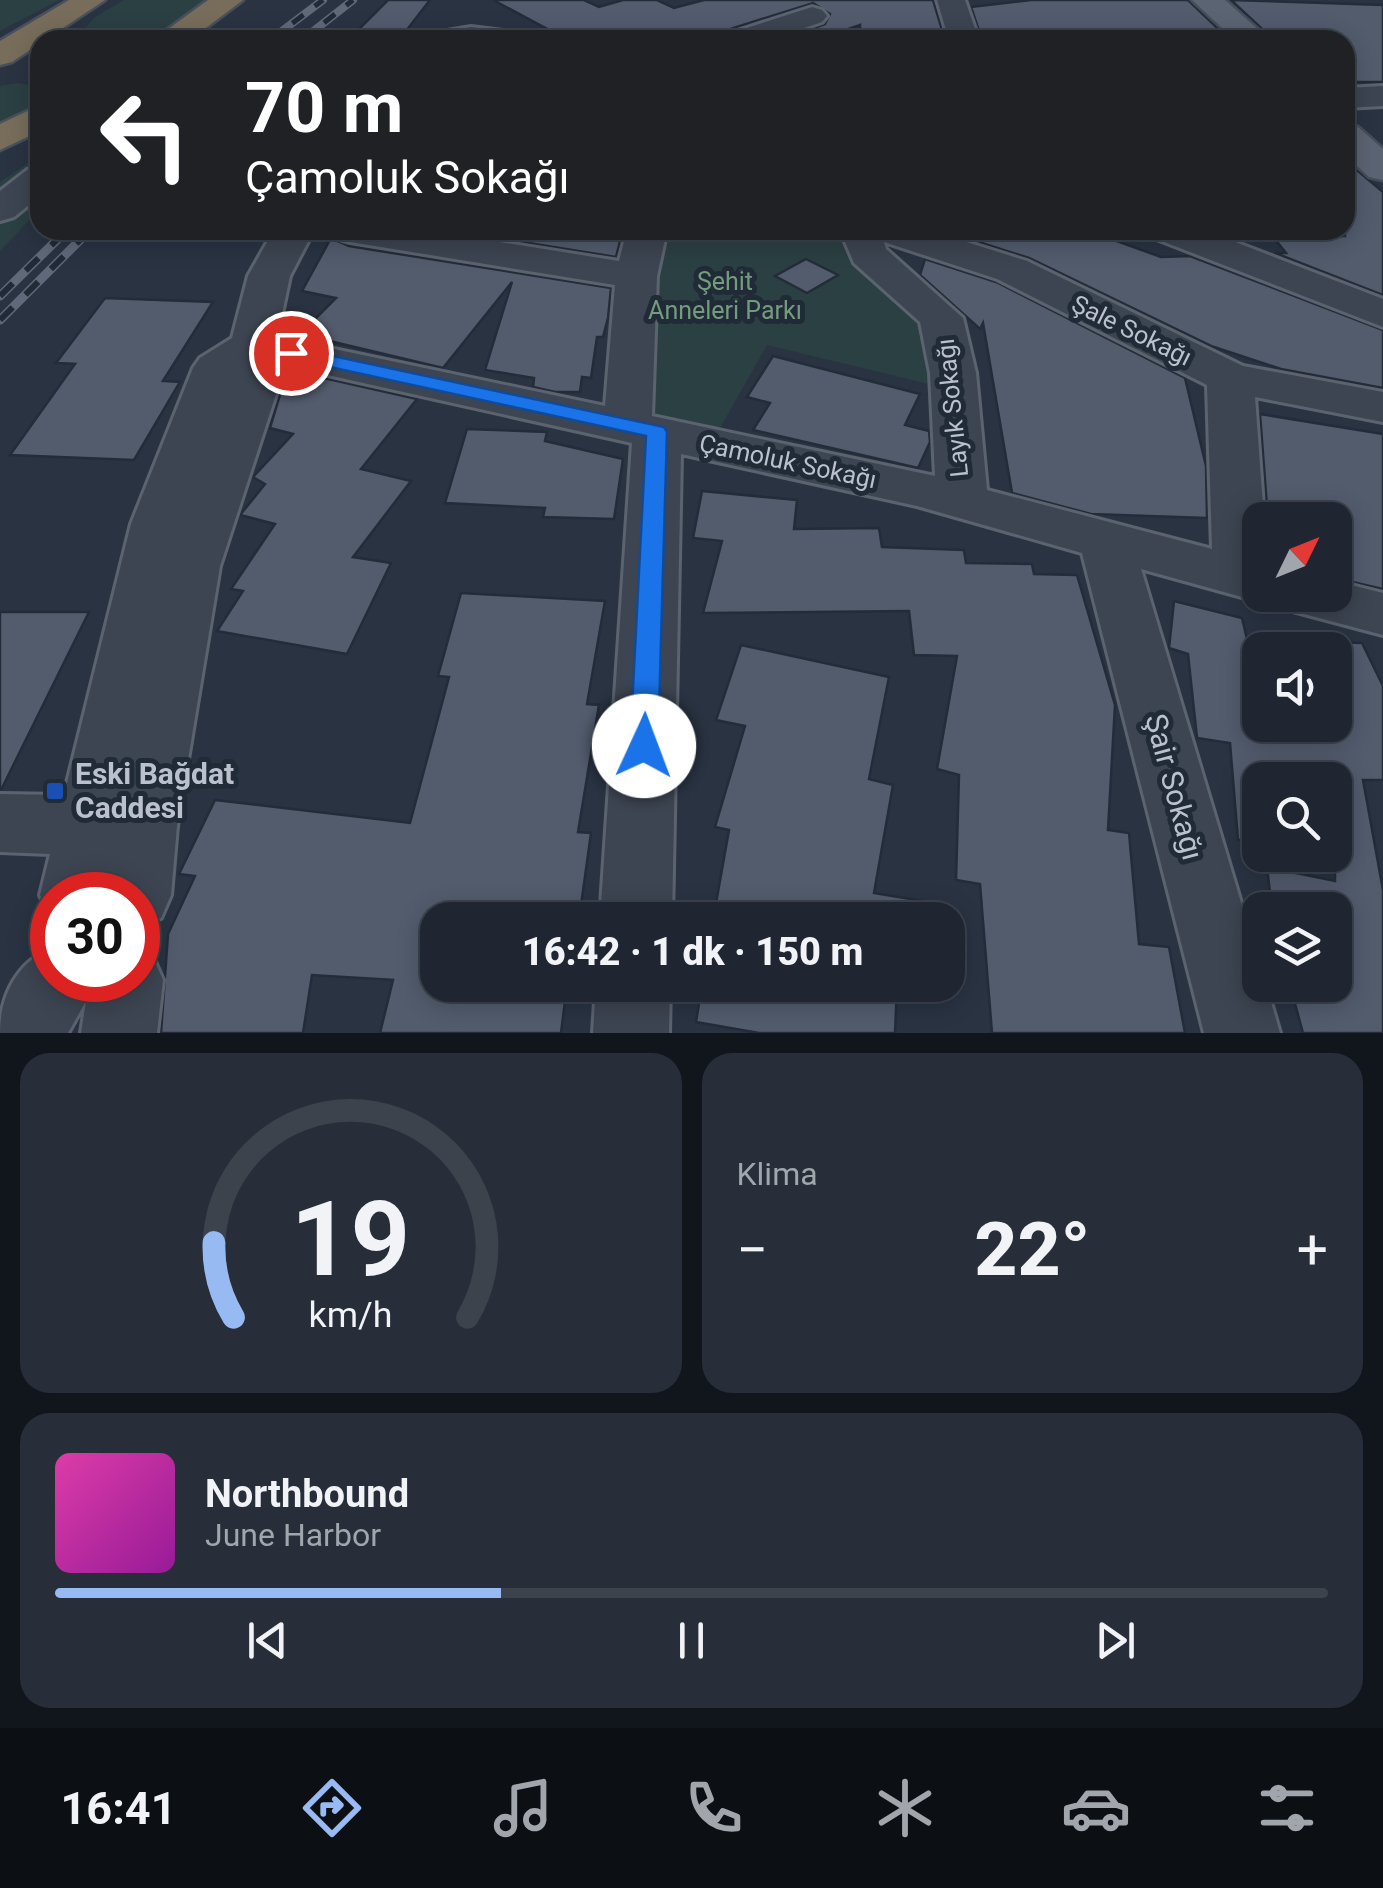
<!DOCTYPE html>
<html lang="tr">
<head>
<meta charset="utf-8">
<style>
	:root { --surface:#1f2632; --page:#272e3a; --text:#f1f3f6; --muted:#a1a5ac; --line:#3c434d; --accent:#98baf3 }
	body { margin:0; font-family:Roboto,sans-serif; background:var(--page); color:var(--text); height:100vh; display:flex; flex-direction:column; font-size:38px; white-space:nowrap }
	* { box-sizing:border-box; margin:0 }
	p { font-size:32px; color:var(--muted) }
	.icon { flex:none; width:55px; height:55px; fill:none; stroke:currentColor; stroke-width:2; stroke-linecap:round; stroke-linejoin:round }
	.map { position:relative; height:1033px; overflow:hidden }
	.drawer { display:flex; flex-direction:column; gap:20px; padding:20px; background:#11151c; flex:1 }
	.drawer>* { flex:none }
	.guide { position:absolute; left:30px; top:30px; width:1325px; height:210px; border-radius:30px; box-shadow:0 5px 25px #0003,0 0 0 2px var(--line); background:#202124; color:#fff; overflow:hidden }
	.needle { width:65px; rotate:47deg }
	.fabs { position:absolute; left:1242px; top:502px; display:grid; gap:20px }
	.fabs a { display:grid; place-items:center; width:110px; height:110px; border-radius:20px; background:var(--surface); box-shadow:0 5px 25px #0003,0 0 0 2px var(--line); font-size:50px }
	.speed { position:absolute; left:30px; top:872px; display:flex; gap:20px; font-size:50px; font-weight:700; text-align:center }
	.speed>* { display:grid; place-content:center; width:130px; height:130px; border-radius:50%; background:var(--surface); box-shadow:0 5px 25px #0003,0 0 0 2px var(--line); line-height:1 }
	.speed .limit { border:15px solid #d22; background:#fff; color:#111 }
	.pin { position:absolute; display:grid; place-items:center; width:85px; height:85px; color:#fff; margin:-42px; border:5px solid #fff; border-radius:50%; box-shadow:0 2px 10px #0007 }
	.me { position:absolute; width:110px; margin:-55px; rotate:2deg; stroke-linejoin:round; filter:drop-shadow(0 0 8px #0008) }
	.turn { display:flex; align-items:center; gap:35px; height:210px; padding:0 50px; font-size:45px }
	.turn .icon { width:130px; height:130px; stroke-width:2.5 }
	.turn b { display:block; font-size:70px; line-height:85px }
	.big { font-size:75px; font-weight:800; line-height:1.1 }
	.drawer .widget { flex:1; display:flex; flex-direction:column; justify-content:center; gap:15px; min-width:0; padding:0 35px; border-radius:30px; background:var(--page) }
	.drawer .dial { align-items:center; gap:0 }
	.dial svg { height:260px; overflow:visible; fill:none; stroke:var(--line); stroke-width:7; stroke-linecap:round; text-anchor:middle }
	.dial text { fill:var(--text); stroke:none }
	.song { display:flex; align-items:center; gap:30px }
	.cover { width:120px; height:120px; border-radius:15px; background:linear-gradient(135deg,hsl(320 70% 55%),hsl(300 70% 35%)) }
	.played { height:10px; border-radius:5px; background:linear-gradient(90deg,var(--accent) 35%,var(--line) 35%) }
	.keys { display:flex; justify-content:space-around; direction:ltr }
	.heat { display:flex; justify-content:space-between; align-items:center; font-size:55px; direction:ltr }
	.drawer .tiles { flex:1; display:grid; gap:20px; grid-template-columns:1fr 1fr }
	.widget:last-child { grid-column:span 2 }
	.trip { position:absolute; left:420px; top:902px; width:545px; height:100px; border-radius:30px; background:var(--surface); box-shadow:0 5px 25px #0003,0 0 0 2px var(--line); font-weight:800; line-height:100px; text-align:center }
	.tab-bar { display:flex; height:160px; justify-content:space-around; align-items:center; background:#0c0f14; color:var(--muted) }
	.tab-bar .icon { width:70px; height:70px }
	.tab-bar .on { color:var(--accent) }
	.tab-bar b { font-size:45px; color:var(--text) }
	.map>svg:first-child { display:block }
	.green { fill:#2b4043 }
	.building { fill:#525c6d; stroke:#242c39; stroke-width:2.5 }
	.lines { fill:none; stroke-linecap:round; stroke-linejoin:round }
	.minor-casing { stroke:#5b636f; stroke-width:6 }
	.major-casing { stroke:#474e5b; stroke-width:5 }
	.highway-casing { stroke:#48505c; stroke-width:5 }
	.minor { fill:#3d4552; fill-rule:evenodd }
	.major { fill:#5b6472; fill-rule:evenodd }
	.highway { fill:#776d5a; fill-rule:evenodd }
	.rail-far1-casing { stroke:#5f6979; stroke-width:8 }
	.rail-casing { stroke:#5f6979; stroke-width:9 }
	.rail-far1 { stroke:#212a37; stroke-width:5; stroke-dasharray:14; stroke-linecap:butt }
	.rail { stroke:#212a37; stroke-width:6; stroke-dasharray:18; stroke-linecap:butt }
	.route { fill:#1a73e8; stroke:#114b97; stroke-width:2.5 }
	.transit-dot { fill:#1a4fb4; stroke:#212a37; stroke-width:4 }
	.labels { text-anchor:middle; stroke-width:10; stroke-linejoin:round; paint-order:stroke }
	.park-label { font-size:25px; fill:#739b7d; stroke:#212a37 }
	.street-label { font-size:25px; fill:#bac1cc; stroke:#212a37 }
	.near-poi-label { font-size:30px; font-weight:bold; fill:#bac1cc; stroke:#212a37; text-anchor:start }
	.near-street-label { font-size:30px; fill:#bac1cc; stroke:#212a37 }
</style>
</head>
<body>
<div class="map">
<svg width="1383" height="1033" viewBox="0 0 1383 1033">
	<rect width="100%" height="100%" fill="#293342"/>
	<g class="green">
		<polygon points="0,0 59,0 0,31"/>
		<polygon points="124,0 219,0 160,40 80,40 81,33 95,17"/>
		<polygon points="17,83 40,87 40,107 0,132 0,86"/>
		<polygon points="40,155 40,209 0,251 0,182"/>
		<polygon points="664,230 843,230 928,321 937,386 767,345 719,430 646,412"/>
	</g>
	<g class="building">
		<polygon points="388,0 430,0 399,40 348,40"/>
		<polygon points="493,0 584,0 599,7 623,0 657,0 674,8 704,0 933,0 945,40 860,40 860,25 816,40 781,40 825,24 830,14 813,3 727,30 720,40 568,40"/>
		<polygon points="1031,0 1188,0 1230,40 982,40 971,7"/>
		<polygon points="1231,0 1383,5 1383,82 1345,82 1345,40 1274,40"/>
		<polygon points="1345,160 1383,192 1383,295 1275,253 1286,253 1274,238 1345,236"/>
		<polygon points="448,230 623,230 616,257"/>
		<polygon points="941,230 1120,230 1111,239 1161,257 1190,256 1383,330 1383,388 1281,369 1211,346 1029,258"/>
		<polygon points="331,238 349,246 611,288 608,318 603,337 597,337 591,378 582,377 580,392 555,392 533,387 534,378 485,370 512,282 443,368 300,334 336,298 302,291"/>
		<polygon points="806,259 838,275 807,293 775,276"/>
		<polygon points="925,259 996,282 1185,378 1206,466 1207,518 1091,514 1012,493 983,323 980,329 920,275"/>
		<polygon points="105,298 213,302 163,381 180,382 134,460 10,455 75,364 56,363"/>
		<polygon points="773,356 920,394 905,425 929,431 930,442 918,468 753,430 770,403 747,397"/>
		<polygon points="306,374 417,399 361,469 411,481 353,557 391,563 347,654 217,631 243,591 231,589 275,524 240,515 265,484 253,477 293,434 270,428 282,388"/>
		<polygon points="1260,414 1383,434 1383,589 1335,578 1335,520 1268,520"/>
		<polygon points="467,429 547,432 545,441 623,459 614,519 543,517 545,508 445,503"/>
		<polygon points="702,491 797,500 794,529 879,528 882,547 964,550 966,563 1032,564 1034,574 1077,575 1115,705 1108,830 1129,833 1139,944 1169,947 1185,1033 992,1033 980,884 956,880 959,775 937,769 957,656 914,655 909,611 703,613 722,541 693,538"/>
		<polygon points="461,593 605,601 587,704 599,705 578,832 591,833 579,920 438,920 438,985 567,985 561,1033 380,1033 393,980 312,975 303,1033 161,1033 168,934 195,876 179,874 215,800 410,823 449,677 438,676"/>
		<polygon points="1174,601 1242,618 1247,639 1260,640 1260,725 1335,725 1335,642 1362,643 1383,686 1383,780 1363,780 1383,890 1383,1033 1303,1033 1291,989 1335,995 1335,910 1272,910 1267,867 1335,881 1335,780 1260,780 1260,839 1238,840 1230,743 1197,738 1188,654 1169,648"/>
		<polygon points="0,612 89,612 1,790 0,790"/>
		<polygon points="741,645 889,677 869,779 893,785 874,893 935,903 933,920 713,920 729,830 715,827 745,726 716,720"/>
		<polygon points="702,985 897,985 895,1033 759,1033 696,1022"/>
	</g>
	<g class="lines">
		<g class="minor-casing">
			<g id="minor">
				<polygon points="937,0 965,0 979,40 949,40"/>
				<polygon points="812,7 822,10 827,16 822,22 769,40 724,40 728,34"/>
				<polygon points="471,27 527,34 531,40 425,40 429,34"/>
				<polygon points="1383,86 1383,106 1345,108 1345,88"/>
				<polygon points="40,167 40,196 14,217 0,221 0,191 27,170"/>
				<path d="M274,230h40l-24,46 -13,61 328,69 10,-121 -265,-43 -14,-4 -6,-8h94l195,31 8,-31h40l-10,46 -5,140 283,60 -5,-103 -10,-51 -66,-59 -14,-33h88l99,31 216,105 140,26v30l-128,-25 9,123h-4v75l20,1 -20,6 -119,-33 119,397v19h6l14,48h-76l-122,-480 -165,-47 -236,-52 -9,466h-72l32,-477 -354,-79 2,18 -60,184 -43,260 -6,69 -10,23 -23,9v-32h-86l-2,23 -10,-23 10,-41 -50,-2v-58l64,1 67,-271 62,-156 7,-10 32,-20 16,-62zM884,242l113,37 210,106 5,164 -225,-59 -11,-117 -13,-55 -77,-69z"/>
				<polygon points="1148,230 1204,230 1383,299 1383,327 1154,238"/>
				<polygon points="1335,581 1383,593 1383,635 1289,610 1281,595 1335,595"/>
				<path d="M52,948v32h86v-31l14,6 11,25 -6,53h-76l5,-32 -18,32h-68c0,-37 17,-71 52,-85z"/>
				<polygon points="596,985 670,985 669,1033 593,1033"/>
			</g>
		</g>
		<g class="major-casing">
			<g id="major">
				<polygon points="1192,0 1225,0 1270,40 1235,40"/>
				<polygon points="1345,124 1358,127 1383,149 1383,180 1369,177 1345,155"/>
			</g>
		</g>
		<g class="highway-casing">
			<g id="highway">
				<polygon points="69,0 105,0 12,62 0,65 0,41"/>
				<polygon points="208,0 243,0 190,40 153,40"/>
				<polygon points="40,105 40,131 0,150 0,124"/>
			</g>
		</g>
		<use href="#minor" class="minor"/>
		<use href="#major" class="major"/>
		<use href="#highway" class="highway"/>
		<g class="rail-far1-casing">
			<g id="rail-far1">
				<polyline points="270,40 323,0"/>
				<polyline points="302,40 353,0"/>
			</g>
		</g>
		<g class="rail-casing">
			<g id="rail">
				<polyline points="0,296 67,230"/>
				<polyline points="0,320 90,230"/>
			</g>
		</g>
		<use href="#rail-far1" class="rail-far1"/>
		<use href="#rail" class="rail"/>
	</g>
	<polygon class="route" points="291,347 664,427 667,432 658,746 654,754 644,758 634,754 630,746 646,436 284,357 284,349"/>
	<rect class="transit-dot" x="45" y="781" width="20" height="20" rx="5"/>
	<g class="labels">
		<g class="park-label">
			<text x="725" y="290">Şehit<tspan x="725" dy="29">Anneleri Parkı</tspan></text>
		</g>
		<g class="street-label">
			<text transform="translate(1132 330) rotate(26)" y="9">Şale Sokağı</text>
			<text transform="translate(952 408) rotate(-96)" y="9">Layık Sokağı</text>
			<text transform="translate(788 461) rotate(12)" y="9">Çamoluk Sokağı</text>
		</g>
		<g class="near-poi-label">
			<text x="75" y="784">Eski Bağdat<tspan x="75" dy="34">Caddesi</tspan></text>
		</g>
		<g class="near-street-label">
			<text transform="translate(1174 787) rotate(75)" y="10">Şair Sokağı</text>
		</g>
	</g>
</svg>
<div class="fabs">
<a><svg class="needle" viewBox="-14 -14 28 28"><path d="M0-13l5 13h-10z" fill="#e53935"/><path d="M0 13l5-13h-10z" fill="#a1a5ac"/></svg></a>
<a><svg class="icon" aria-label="sound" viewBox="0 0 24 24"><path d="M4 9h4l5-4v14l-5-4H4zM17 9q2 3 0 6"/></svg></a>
<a><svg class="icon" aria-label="search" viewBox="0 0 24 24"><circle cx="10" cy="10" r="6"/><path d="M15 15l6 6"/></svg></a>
<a><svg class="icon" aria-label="layers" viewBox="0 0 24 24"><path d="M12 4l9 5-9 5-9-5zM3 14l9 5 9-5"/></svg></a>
</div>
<div class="speed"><div class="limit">30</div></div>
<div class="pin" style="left:291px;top:353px;background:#d93025"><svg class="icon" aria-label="arrive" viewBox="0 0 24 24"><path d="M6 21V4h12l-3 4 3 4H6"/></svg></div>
<svg class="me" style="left:644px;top:746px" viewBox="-20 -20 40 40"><circle r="19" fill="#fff"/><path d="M0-13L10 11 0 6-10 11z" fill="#1a73e8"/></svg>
<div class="trip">16:42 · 1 dk · 150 m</div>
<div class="guide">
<div class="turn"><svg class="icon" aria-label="left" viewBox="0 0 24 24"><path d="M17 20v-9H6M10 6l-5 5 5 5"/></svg><div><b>70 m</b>Çamoluk Sokağı</div></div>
</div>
</div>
<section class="drawer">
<div class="tiles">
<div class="widget dial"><svg viewBox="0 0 100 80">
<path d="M14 69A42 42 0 1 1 86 69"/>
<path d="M14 69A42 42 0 0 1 8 46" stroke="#98baf3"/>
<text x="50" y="56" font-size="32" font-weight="700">19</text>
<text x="50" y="72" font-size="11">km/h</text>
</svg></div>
<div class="widget"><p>Klima</p>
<div class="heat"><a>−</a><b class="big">22°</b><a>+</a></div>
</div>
<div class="widget">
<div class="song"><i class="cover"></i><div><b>Northbound</b><p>June Harbor</p></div></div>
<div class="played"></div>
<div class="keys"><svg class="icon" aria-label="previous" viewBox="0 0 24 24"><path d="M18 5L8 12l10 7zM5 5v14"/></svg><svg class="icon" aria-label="pause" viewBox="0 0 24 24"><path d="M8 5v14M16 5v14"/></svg><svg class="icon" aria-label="next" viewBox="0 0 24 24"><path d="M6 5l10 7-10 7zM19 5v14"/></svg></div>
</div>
</div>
</section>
<nav class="tab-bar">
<b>16:41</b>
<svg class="icon on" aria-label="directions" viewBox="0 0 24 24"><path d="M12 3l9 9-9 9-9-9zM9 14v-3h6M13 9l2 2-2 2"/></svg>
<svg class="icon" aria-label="music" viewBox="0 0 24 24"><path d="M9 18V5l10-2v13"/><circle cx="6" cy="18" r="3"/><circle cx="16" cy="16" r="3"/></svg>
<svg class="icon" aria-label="phone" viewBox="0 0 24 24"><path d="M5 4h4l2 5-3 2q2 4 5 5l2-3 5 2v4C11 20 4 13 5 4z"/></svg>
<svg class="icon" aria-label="climate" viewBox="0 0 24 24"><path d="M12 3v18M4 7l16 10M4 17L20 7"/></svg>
<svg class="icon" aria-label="car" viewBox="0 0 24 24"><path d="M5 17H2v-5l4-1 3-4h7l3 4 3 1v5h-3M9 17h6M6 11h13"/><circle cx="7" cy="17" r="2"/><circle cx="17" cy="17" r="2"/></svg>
<svg class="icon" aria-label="filters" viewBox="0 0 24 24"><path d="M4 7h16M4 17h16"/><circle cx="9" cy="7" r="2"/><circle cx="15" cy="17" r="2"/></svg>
</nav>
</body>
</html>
